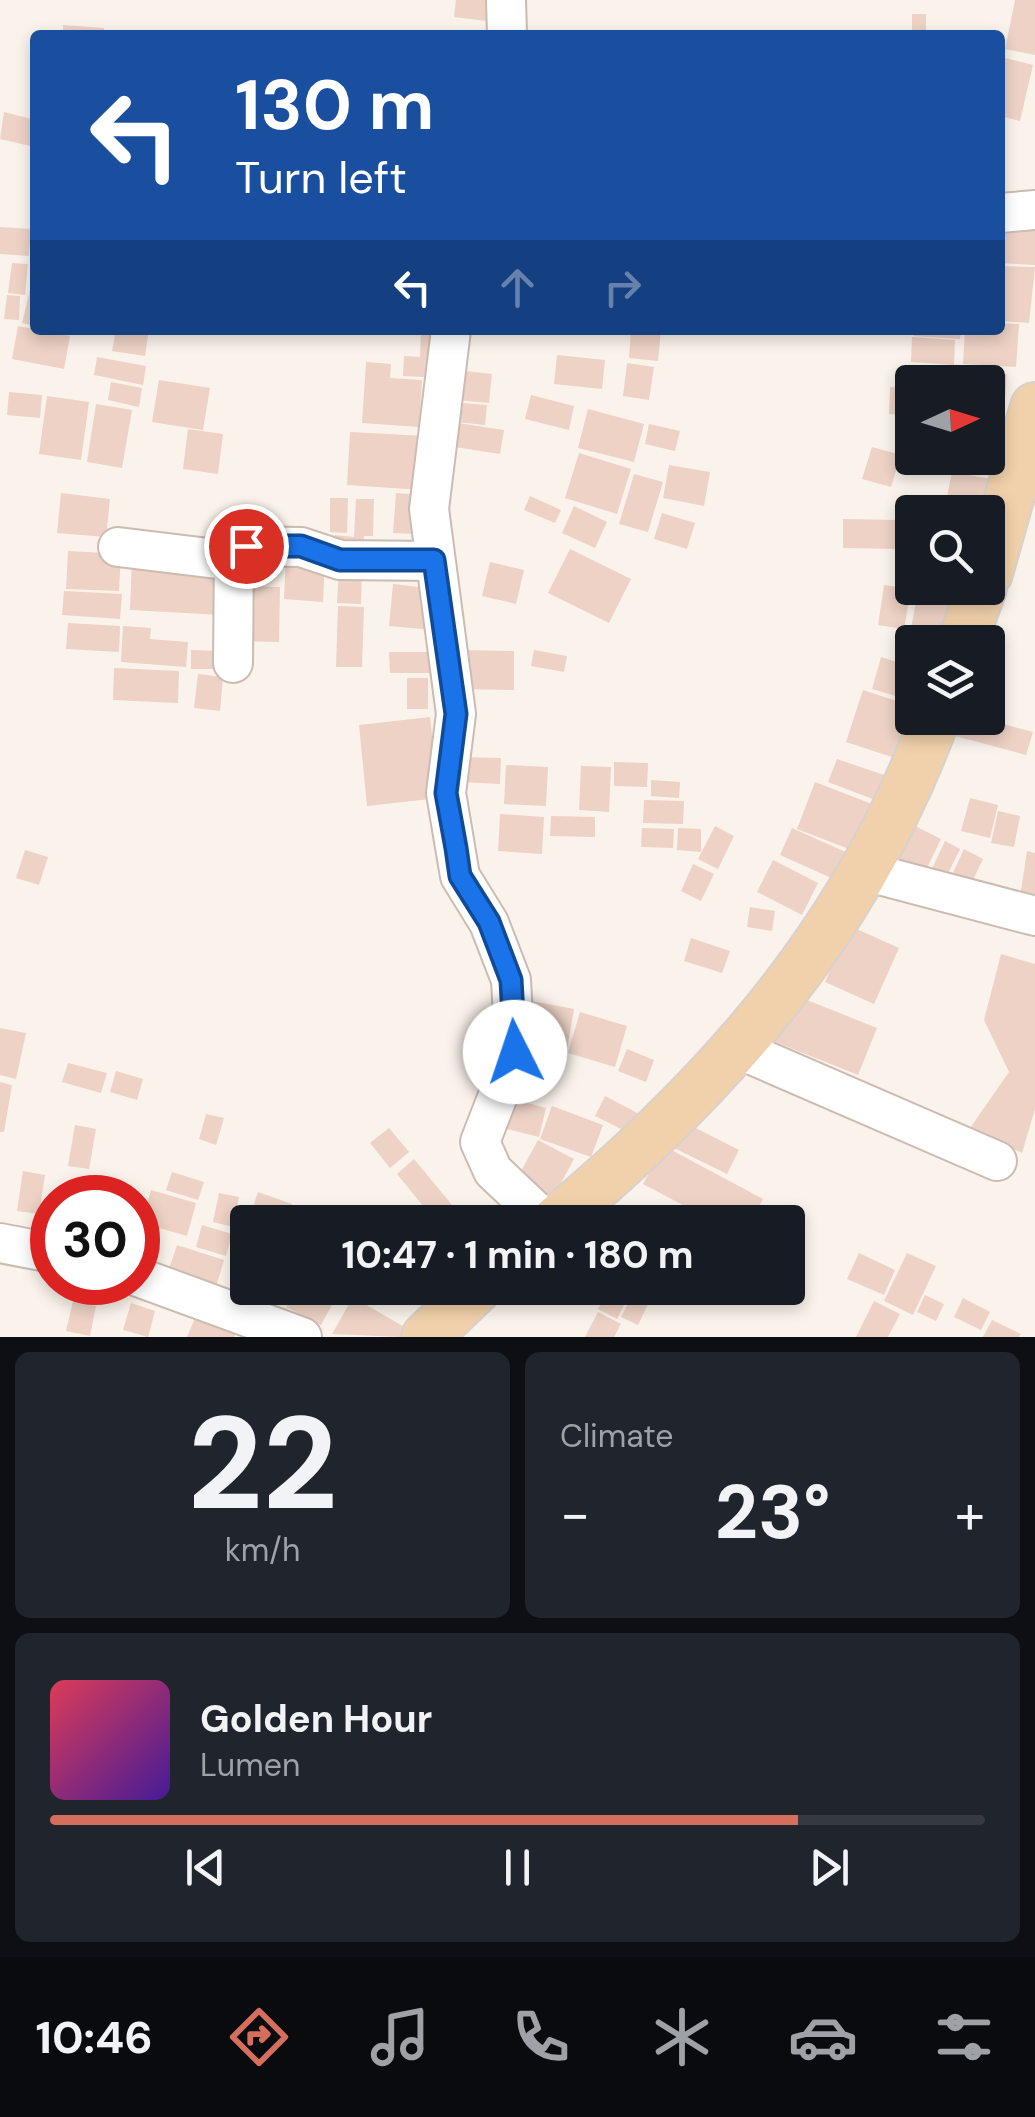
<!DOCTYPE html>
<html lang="en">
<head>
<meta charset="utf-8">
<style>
	:root { --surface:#171b24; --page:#20242c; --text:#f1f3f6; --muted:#9ea1a6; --line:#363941; --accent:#d66e5e }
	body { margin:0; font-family:"DM Sans",sans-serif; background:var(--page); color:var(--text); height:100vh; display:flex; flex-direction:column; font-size:38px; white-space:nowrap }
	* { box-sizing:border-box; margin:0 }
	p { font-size:32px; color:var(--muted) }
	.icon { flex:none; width:55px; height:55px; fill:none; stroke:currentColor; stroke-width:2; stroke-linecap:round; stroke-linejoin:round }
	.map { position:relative; height:1337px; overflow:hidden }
	.side { display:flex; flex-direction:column; gap:15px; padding:15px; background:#0d0f14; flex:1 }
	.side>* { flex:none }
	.top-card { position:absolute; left:30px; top:30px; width:975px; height:305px; border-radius:10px; box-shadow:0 5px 15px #0003; background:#1a4fa0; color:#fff; overflow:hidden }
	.needle { width:65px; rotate:86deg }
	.fabs { position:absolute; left:895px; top:365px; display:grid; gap:20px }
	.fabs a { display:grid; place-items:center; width:110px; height:110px; border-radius:10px; background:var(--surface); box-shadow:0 5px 15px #0003; font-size:50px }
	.speed { position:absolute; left:30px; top:1175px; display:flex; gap:20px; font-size:50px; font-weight:700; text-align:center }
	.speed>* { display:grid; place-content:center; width:130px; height:130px; border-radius:50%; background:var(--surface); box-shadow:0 5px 15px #0003; line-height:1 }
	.speed .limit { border:15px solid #d22; background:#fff; color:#111 }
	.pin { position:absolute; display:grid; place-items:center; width:85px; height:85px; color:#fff; margin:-42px; border:5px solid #fff; border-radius:50%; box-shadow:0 2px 10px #0007 }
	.me { position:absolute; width:110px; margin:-55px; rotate:356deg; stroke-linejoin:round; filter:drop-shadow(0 0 8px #0008) }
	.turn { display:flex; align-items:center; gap:35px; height:210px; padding:0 40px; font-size:45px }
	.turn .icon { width:130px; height:130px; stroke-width:2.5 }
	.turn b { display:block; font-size:70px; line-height:85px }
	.lanes { display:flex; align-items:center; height:95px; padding:0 40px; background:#0003; justify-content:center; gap:50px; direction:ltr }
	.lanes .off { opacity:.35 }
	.big { font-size:75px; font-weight:700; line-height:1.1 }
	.side .card { flex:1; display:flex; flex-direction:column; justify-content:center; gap:15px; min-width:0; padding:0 35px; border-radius:15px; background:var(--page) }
	.side .dial { align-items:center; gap:0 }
	.dial b { font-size:130px; line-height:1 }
	.song { display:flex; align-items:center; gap:30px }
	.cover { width:120px; height:120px; border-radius:15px; background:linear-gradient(135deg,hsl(350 70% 55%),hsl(260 70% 35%)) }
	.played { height:10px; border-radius:5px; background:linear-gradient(90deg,var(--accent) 80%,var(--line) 80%) }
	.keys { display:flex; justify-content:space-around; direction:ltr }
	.heat { display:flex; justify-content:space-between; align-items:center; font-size:55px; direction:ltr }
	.side .tiles { flex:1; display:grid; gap:15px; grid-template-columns:1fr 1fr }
	.card:last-child { grid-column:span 2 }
	.trip { position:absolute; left:230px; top:1205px; width:575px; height:100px; border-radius:10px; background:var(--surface); box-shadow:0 5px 15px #0003; font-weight:700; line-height:100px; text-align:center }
	.dock { display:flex; height:160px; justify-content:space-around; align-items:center; background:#090b0e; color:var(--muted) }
	.dock .icon { width:70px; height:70px }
	.dock .active { color:var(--accent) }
	.dock b { font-size:45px; color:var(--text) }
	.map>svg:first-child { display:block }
	.building { fill:#edd2c5 }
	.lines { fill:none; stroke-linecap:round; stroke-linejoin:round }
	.minor-casing { stroke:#ccbbb1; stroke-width:42 }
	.major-casing { stroke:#d8d1ce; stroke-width:52 }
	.minor { stroke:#fff; stroke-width:38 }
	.major { stroke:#f1d1ab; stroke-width:48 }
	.route-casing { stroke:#114b97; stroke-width:25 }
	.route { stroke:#1a73e8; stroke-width:18 }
</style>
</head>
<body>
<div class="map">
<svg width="1035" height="1337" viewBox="0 0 1035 1337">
	<rect width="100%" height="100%" fill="#faf3eb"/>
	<g class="building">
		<polygon points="456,0 497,0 494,22 454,17"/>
		<polygon points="1015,0 1035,0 1035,55 1005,49"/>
		<rect x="912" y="14" width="14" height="21"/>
		<polygon points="63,25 104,28 104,35 63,35"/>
		<polygon points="1001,57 1033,65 1020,121 1000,116"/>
		<polygon points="4,112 35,120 35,147 0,139"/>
		<polygon points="1000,216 1035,218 1035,265 1000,263"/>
		<polygon points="0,227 31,229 29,256 0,254"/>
		<polygon points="12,263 28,264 25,295 8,293"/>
		<polygon points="1000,266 1035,267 1029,323 1000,321"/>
		<polygon points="35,269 35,326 22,323"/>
		<polygon points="7,295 20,296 19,320 4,319"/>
		<polygon points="1000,323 1019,324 1016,367 963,364 965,330 1000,330"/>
		<polygon points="18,326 70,336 64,369 12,359"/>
		<polygon points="116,330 149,330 145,356 112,351"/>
		<polygon points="631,330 661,330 658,361 629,358"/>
		<polygon points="914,330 961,330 960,339 914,336"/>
		<polygon points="421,331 446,332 443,378 403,376 404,356 420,357"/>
		<polygon points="912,337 955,340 954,365 911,362"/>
		<polygon points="557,355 605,360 602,389 554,384"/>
		<polygon points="97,357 146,366 143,385 94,375"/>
		<polygon points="366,362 391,364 390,378 422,380 419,427 362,423"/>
		<polygon points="627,363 654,367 649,400 623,396"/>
		<polygon points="449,369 492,374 489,403 446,399"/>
		<polygon points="958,371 1007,374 1005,399 988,397 988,382 957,382"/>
		<polygon points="159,380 210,388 203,430 152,422"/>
		<polygon points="111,382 142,388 139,407 108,400"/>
		<polygon points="890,387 912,388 912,416 889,414"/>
		<polygon points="9,392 42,395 40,418 7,415"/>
		<polygon points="531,395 574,406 569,430 525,419"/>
		<polygon points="47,396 89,402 81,460 39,454"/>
		<polygon points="449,402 487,405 485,425 447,421"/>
		<polygon points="96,404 132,410 122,468 87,462"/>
		<polygon points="588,409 644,424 634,462 578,448"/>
		<polygon points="458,423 504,430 500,454 455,447"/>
		<polygon points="649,424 680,431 675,451 645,444"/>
		<polygon points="188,429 223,434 218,474 183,469"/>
		<polygon points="350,432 425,436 422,490 347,485"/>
		<polygon points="872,447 901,455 891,487 862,479"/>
		<polygon points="579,453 631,469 617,514 565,498"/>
		<polygon points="917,458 953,458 951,467 916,462"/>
		<polygon points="669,465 710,472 704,506 663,498"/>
		<polygon points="952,472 990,479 985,505 947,497"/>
		<polygon points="634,474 663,482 648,532 619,524"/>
		<polygon points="61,493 110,499 106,537 57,533"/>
		<polygon points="396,493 421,495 418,534 393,533"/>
		<polygon points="530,496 561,510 555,523 524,510"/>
		<polygon points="330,498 348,498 347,533 330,532"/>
		<polygon points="356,499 374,499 373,536 364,536 363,557 333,554 335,535 354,537"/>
		<polygon points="253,504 253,530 235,531 234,505"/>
		<polygon points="574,506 607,522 595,548 562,533"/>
		<polygon points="662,513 695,523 687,549 654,539"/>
		<polygon points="843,519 899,520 898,549 843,548"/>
		<polygon points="910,520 912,521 912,584 902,583"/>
		<polygon points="570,549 631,579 609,623 548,593"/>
		<polygon points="68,551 121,554 119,591 66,589"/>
		<polygon points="286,556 325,558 323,602 284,599"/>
		<polygon points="132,558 223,562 221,615 130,610"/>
		<polygon points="490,562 524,570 516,604 482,596"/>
		<polygon points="339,566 362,567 361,604 337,603"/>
		<polygon points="393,584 437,589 433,630 389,626"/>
		<polygon points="884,585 911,589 904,629 878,625"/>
		<polygon points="238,586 280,587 279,642 236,641"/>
		<polygon points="918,590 957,597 951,636 911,629"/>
		<polygon points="64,591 122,594 120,619 62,615"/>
		<polygon points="338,606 364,607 362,667 336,667"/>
		<polygon points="68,623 120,626 119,652 66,649"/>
		<polygon points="123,626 151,628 150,639 188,642 186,667 121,662"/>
		<polygon points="912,633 951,641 950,642 912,642 912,662 906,661"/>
		<polygon points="191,650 222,651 222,669 191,669"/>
		<polygon points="462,650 514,651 514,690 461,689"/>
		<polygon points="534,650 567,656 564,672 531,666"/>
		<polygon points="389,652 434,652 434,673 390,673"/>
		<polygon points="881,657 912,667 912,701 872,689"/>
		<polygon points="114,668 179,671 178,703 113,700"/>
		<polygon points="198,674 223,677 220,711 194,708"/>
		<rect x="407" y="678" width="21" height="31"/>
		<polygon points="863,690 912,706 904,761 846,742"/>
		<polygon points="430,717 439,798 367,806 359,725"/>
		<polygon points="960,718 981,718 1033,732 1026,755 955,736"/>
		<polygon points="462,757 501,758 500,784 461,782"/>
		<polygon points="837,759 890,777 878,801 828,782"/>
		<polygon points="614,762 648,763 647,787 614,786"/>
		<polygon points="506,765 548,767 546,806 504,804"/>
		<polygon points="581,766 611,767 609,812 579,810"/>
		<polygon points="651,780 680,782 679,798 651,796"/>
		<polygon points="815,782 872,804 854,851 797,829"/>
		<polygon points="970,798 998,805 990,838 961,831"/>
		<polygon points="644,800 684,801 683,824 643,823"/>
		<polygon points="998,811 1020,816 1014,847 991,843"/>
		<polygon points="500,814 544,817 542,854 498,851"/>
		<polygon points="551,816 595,817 595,837 550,836"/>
		<polygon points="907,822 941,839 925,872 891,855"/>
		<polygon points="715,826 734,836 718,869 698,859"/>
		<polygon points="642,828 674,829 673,848 641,847"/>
		<polygon points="678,828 701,829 701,852 677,850"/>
		<polygon points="792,828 850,854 838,881 780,855"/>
		<polygon points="945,841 960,849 945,880 930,873"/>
		<polygon points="964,849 983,859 970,886 951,877"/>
		<polygon points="25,850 48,857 39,885 16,878"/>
		<polygon points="1027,851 1035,853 1035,899 1020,897"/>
		<polygon points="773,860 818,883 802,915 757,892"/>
		<polygon points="693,864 714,874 701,901 681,891"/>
		<polygon points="750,907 775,911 772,931 747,927"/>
		<polygon points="850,926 899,948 874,1004 825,982"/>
		<polygon points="691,938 730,951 722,973 684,961"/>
		<polygon points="1001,954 1035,964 1035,1109 1022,1153 970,1128 1009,1072 984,1020"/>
		<polygon points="792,994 877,1028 858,1075 773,1041"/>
		<polygon points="521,999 574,1009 567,1049 513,1038"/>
		<polygon points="580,1012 627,1026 615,1067 568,1053"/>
		<polygon points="0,1028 26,1033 16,1079 0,1075"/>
		<polygon points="627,1049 654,1060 646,1082 618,1071"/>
		<polygon points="68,1063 107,1073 101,1093 62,1082"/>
		<polygon points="116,1071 143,1079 137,1100 110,1092"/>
		<polygon points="0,1082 12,1085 4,1132 0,1132"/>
		<polygon points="503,1096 546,1108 539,1137 495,1126"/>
		<polygon points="605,1096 647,1118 637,1137 595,1116"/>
		<polygon points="552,1106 603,1125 591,1157 540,1139"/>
		<polygon points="206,1114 224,1118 216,1145 199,1139"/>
		<polygon points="684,1122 739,1150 727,1174 672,1147"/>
		<polygon points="75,1125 96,1129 89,1169 68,1166"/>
		<polygon points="389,1128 409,1152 390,1168 370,1143"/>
		<polygon points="538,1140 574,1159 549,1205 513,1186"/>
		<polygon points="664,1146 763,1199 752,1219 727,1206 715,1222 643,1184"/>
		<polygon points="414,1159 466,1222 436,1222 397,1174"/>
		<polygon points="23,1171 45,1175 39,1214 17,1211"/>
		<polygon points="172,1172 204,1182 198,1200 166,1190"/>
		<polygon points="151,1190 196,1203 187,1236 142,1223"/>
		<polygon points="258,1192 292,1204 285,1222 252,1210"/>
		<polygon points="219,1193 239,1197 233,1227 213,1222"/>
		<polygon points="202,1225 232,1234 226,1256 196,1247"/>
		<polygon points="177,1245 224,1260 216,1287 168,1272"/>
		<polygon points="859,1253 895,1270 884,1295 847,1279"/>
		<polygon points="907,1253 936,1266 913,1315 884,1301"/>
		<polygon points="297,1288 340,1290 321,1325 286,1307"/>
		<polygon points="558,1288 596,1288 589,1303"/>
		<polygon points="610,1288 633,1288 617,1319 598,1309"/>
		<polygon points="635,1290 651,1298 638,1325 621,1317"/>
		<polygon points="925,1295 944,1304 936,1321 917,1312"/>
		<polygon points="353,1297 406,1328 401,1337 332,1334"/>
		<polygon points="963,1298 990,1312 981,1330 954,1317"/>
		<polygon points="73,1301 96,1306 90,1336 66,1331"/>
		<polygon points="874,1301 900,1314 888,1337 856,1337"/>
		<polygon points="131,1303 155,1311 148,1337 123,1330"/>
		<polygon points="598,1312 621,1324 614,1337 585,1337"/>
		<polygon points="195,1318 236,1334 234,1337 187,1337"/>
		<polygon points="992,1320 1021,1334 1019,1337 983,1337"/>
	</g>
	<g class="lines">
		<g class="minor-casing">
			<g id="minor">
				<polyline points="506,0 507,35"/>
				<polyline points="1000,213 1035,210"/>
				<polyline points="451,330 429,509 456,714 446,793 460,876 489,923 511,980 515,1052 480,1142 493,1171 547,1222"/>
				<polyline points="118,547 217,559 246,546 301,547 340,560 434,561"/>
				<polyline points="233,663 234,552"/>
				<polyline points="864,871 1035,916"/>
				<polyline points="736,1048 997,1161"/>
				<polyline points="0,1243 52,1253"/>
				<polyline points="138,1277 302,1337"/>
			</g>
		</g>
		<g class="major-casing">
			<g id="major">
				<polyline points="988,573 1035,407"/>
				<polyline points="962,642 982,588"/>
				<path d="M555,1222c168,-140 304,-296 380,-504"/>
				<polyline points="426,1337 477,1288"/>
			</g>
		</g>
		<use href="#minor" class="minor"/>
		<use href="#major" class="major"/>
	</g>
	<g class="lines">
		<g class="route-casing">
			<polyline id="route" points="246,546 301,546 340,560 434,560 456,714 446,793 456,848 460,876 489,922 511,980 515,1052"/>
		</g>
		<use href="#route" class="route"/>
	</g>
</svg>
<div class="fabs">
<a><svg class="needle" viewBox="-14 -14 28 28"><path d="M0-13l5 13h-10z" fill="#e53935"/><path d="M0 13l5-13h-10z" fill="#9ea1a6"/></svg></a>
<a><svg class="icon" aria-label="search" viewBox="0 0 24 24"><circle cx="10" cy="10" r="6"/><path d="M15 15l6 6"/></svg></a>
<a><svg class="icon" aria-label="layers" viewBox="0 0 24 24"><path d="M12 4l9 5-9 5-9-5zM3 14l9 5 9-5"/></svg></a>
</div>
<div class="speed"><div class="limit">30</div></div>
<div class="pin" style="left:246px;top:546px;background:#d93025"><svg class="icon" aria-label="arrive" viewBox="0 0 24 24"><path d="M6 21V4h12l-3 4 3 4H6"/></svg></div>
<svg class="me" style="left:515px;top:1052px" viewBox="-20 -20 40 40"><circle r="19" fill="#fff"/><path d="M0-13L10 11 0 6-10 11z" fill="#1a73e8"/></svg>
<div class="trip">10:47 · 1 min · 180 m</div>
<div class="top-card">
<div class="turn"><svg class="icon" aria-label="left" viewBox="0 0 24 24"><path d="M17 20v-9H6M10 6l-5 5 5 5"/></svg><div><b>130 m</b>Turn left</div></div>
<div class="lanes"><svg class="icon" aria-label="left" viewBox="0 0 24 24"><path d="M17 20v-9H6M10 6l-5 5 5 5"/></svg><svg class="icon off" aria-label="ahead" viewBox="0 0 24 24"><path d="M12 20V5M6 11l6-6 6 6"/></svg><svg class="icon off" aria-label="right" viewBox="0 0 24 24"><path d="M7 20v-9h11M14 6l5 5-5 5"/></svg></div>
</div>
</div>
<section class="side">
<div class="tiles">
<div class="card dial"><b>22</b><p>km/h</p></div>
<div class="card"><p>Climate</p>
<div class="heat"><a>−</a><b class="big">23°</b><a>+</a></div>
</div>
<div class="card">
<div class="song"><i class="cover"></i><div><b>Golden Hour</b><p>Lumen</p></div></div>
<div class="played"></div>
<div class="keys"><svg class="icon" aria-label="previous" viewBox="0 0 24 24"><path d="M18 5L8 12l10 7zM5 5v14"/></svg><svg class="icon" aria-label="pause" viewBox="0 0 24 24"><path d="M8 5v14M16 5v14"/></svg><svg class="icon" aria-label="next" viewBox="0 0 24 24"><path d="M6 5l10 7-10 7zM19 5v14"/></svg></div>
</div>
</div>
</section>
<nav class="dock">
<b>10:46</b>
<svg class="icon active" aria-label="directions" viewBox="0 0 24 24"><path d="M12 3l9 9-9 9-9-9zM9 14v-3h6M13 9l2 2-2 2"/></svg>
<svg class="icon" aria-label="music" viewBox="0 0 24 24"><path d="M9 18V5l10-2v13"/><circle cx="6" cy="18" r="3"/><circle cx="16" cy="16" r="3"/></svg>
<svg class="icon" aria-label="phone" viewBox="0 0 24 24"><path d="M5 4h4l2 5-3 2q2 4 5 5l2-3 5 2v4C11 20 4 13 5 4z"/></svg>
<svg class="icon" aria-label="climate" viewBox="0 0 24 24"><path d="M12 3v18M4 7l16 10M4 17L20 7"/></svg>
<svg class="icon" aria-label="car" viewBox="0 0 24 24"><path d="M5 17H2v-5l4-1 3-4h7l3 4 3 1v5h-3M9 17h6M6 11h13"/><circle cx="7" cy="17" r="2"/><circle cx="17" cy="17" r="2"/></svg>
<svg class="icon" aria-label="filters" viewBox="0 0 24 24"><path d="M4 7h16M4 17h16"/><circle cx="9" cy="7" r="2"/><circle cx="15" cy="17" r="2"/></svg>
</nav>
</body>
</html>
